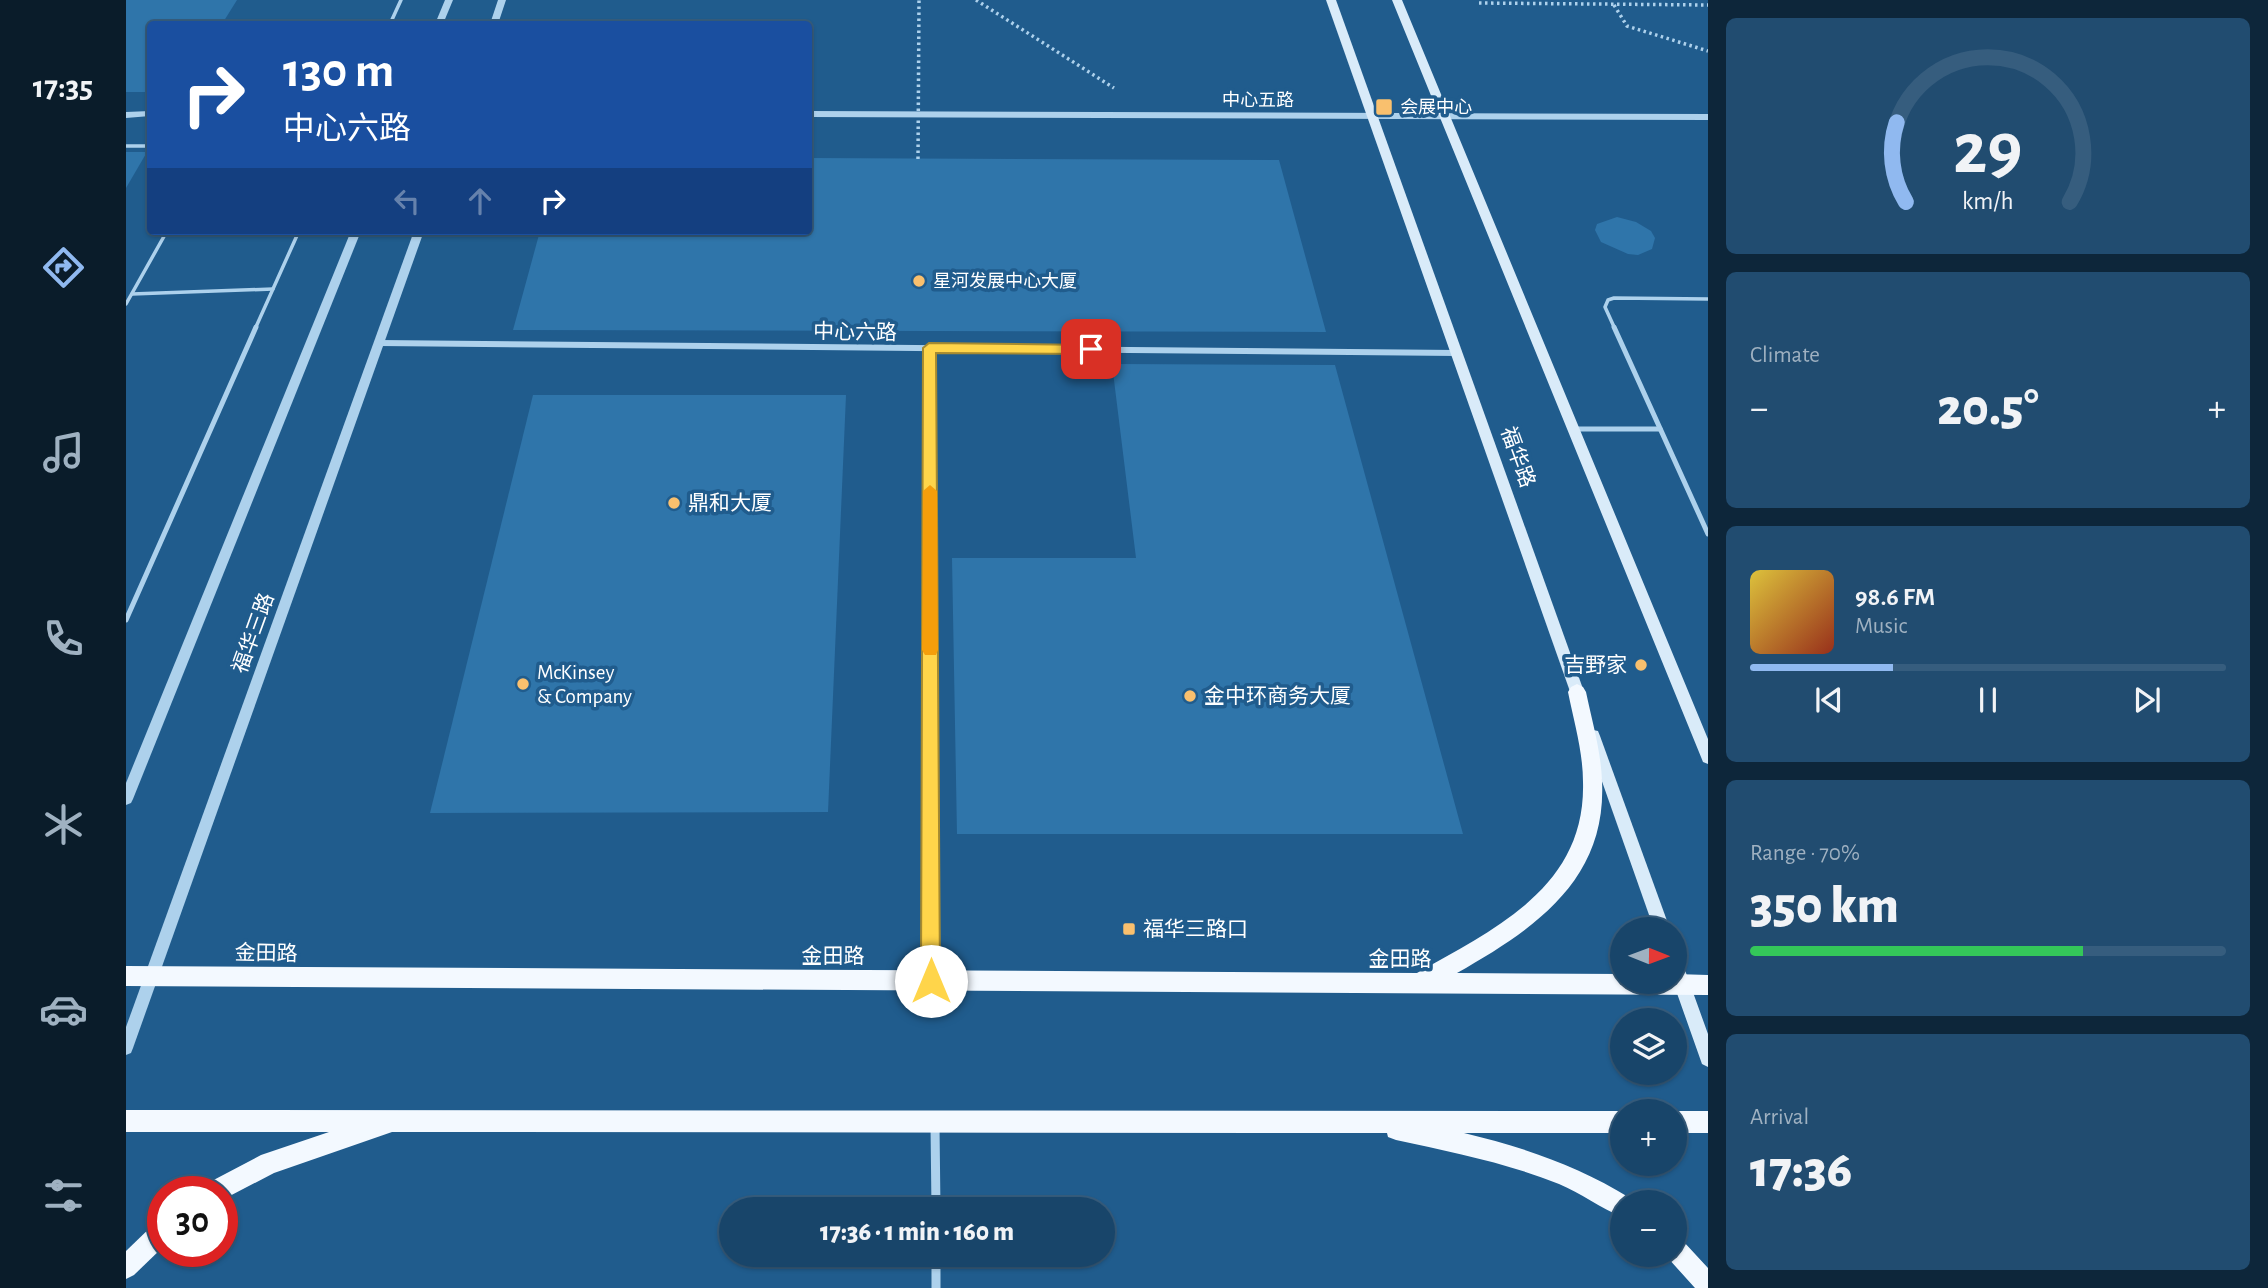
<!DOCTYPE html>
<html lang="en">
<head>
<meta charset="utf-8">
<style>
	:root { --surface:#18456a; --page:#214c70; --text:#f1f3f6; --muted:#9fb1c1; --line:#365d7e; --accent:#90b9f0 }
	body { margin:0; font-family:"Alegreya Sans","Noto Sans SC",sans-serif; background:var(--page); color:var(--text); height:100vh; display:flex; flex-direction:column; font-size:26px; white-space:nowrap }
	* { box-sizing:border-box; margin:0 }
	p { font-size:23px; color:var(--muted) }
	.icon { flex:none; width:38px; height:38px; fill:none; stroke:currentColor; stroke-width:2; stroke-linecap:round; stroke-linejoin:round }
	.map { position:relative; flex:1; overflow:hidden }
	.side { display:flex; flex-direction:column; gap:18px; padding:18px; background:#0d263a; width:560px }
	.side>* { flex:none }
	.hud { position:absolute; left:21px; top:21px; width:665px; height:214px; border-radius:7px; box-shadow:0 2px 5px #0004,0 0 0 2px var(--line); background:#1a4fa0; color:#fff; overflow:hidden }
	.needle { width:46px; rotate:91deg }
	.buttons { position:absolute; left:1484px; top:917px; display:grid; gap:14px }
	.buttons a { display:grid; place-items:center; width:77px; height:77px; border-radius:50%; background:var(--surface); box-shadow:0 2px 5px #0004,0 0 0 2px var(--line); font-size:35px }
	.speed { position:absolute; left:21px; top:1176px; display:flex; gap:14px; font-size:35px; font-weight:700; text-align:center }
	.speed>* { display:grid; place-content:center; width:91px; height:91px; border-radius:50%; background:var(--surface); box-shadow:0 2px 5px #0004,0 0 0 2px var(--line); line-height:1 }
	.speed .limit { border:10px solid #d22; background:#fff; color:#111 }
	.pin { position:absolute; display:grid; place-items:center; width:60px; height:60px; color:#fff; margin:-30px; border-radius:14px; box-shadow:0 4px 10px #0006 }
	.me { position:absolute; width:77px; margin:-38px; rotate:0deg; stroke-linejoin:round; filter:drop-shadow(0 0 5px #0008) }
	.turn { display:flex; align-items:center; gap:24px; height:147px; padding:0 21px; font-size:32px }
	.turn .icon { width:91px; height:91px; stroke-width:2.5 }
	.turn b { display:block; font-size:49px; line-height:60px }
	.lanes { display:flex; align-items:center; height:66px; padding:0 21px; background:#0003; justify-content:center; gap:35px; direction:ltr }
	.lanes .off { opacity:.35 }
	.big { font-size:52px; font-weight:800; line-height:1.1 }
	.side .tile { flex:1; display:flex; flex-direction:column; justify-content:center; gap:10px; min-width:0; padding:0 24px; border-radius:10px; background:var(--page) }
	.side .dial { align-items:center; gap:0 }
	.dial svg { height:182px; overflow:visible; fill:none; stroke:var(--line); stroke-width:7; stroke-linecap:round; text-anchor:middle }
	.dial text { fill:var(--text); stroke:none }
	.song { display:flex; align-items:center; gap:21px }
	.cover { width:84px; height:84px; border-radius:10px; background:linear-gradient(135deg,hsl(50 70% 55%),hsl(10 70% 35%)) }
	.played { height:7px; border-radius:4px; background:linear-gradient(90deg,var(--accent) 30%,var(--line) 30%) }
	.keys { display:flex; justify-content:space-around; direction:ltr }
	.heat { display:flex; justify-content:space-between; align-items:center; font-size:38px; direction:ltr }
	.charge { height:10px; border-radius:5px; background:linear-gradient(90deg,#34c759 70%,var(--line) 0) }
	.trip { position:absolute; left:593px; top:1197px; width:396px; height:70px; border-radius:35px; background:var(--surface); box-shadow:0 2px 5px #0004,0 0 0 2px var(--line); font-weight:800; line-height:70px; text-align:center }
	main { display:flex; flex:1; min-height:0 }
	.menu { display:flex; flex-direction:column; width:126px; justify-content:space-around; align-items:center; background:#0a1c2a; color:var(--muted) }
	.menu .icon { width:49px; height:49px }
	.menu .selected { color:var(--accent) }
	.menu b { font-size:32px; color:var(--text) }
	.map>svg:first-child { display:block }
	.building { fill:#2f75aa }
	.lines { fill:none; stroke-linecap:round; stroke-linejoin:round }
	.path { stroke:#add1ec; stroke-width:3.5; stroke-dasharray:2.5 3.5; stroke-linecap:butt }
	.service-far1 { stroke:#add1ec; stroke-width:3.5 }
	.service { stroke:#add1ec; stroke-width:5 }
	.minor-far1 { stroke:#add1ec; stroke-width:6 }
	.minor { stroke:#add1ec; stroke-width:9 }
	.tertiary { fill:#add1ec; fill-rule:evenodd }
	.secondary { fill:#d9ebf9; fill-rule:evenodd }
	.primary { fill:#f3f9ff; fill-rule:evenodd }
	.path-bridge { stroke:#add1ec; stroke-width:3.5; stroke-dasharray:2.5 3.5; stroke-linecap:butt }
	.route { fill:#ffd54a; stroke:#a68a30; stroke-width:2 }
	.slow { fill:#f59e0b }
	.poi-dot { fill:#f9c06e; stroke:#205c8d; stroke-width:2.5 }
	.labels { text-anchor:middle; stroke-width:7; stroke-linejoin:round; paint-order:stroke }
	.far-street-label { font-size:18px; fill:#fff; stroke:#205c8d }
	.far-poi-label { font-size:18px; fill:#fff; stroke:#205c8d; text-anchor:start }
	.street-label { font-size:21px; fill:#fff; stroke:#205c8d }
	.poi-label { font-size:21px; fill:#fff; stroke:#205c8d; text-anchor:start }
</style>
</head>
<body>
<main>
<nav class="menu">
<b>17:35</b>
<svg class="icon selected" aria-label="directions" viewBox="0 0 24 24"><path d="M12 3l9 9-9 9-9-9zM9 14v-3h6M13 9l2 2-2 2"/></svg>
<svg class="icon" aria-label="music" viewBox="0 0 24 24"><path d="M9 18V5l10-2v13"/><circle cx="6" cy="18" r="3"/><circle cx="16" cy="16" r="3"/></svg>
<svg class="icon" aria-label="phone" viewBox="0 0 24 24"><path d="M5 4h4l2 5-3 2q2 4 5 5l2-3 5 2v4C11 20 4 13 5 4z"/></svg>
<svg class="icon" aria-label="climate" viewBox="0 0 24 24"><path d="M12 3v18M4 7l16 10M4 17L20 7"/></svg>
<svg class="icon" aria-label="car" viewBox="0 0 24 24"><path d="M5 17H2v-5l4-1 3-4h7l3 4 3 1v5h-3M9 17h6M6 11h13"/><circle cx="7" cy="17" r="2"/><circle cx="17" cy="17" r="2"/></svg>
<svg class="icon" aria-label="filters" viewBox="0 0 24 24"><path d="M4 7h16M4 17h16"/><circle cx="9" cy="7" r="2"/><circle cx="15" cy="17" r="2"/></svg>
</nav>
<div class="map">
<svg width="1582" height="1288" viewBox="0 0 1582 1288">
	<rect width="100%" height="100%" fill="#205c8d"/>
	<g class="building">
		<polygon points="0,0 111,0 96,24 24,24 24,92 0,92"/>
		<polygon points="0,152 21,152 0,188"/>
		<polygon points="682,158 1153,160 1200,332 387,330 414,231 682,231"/>
		<polygon points="1491,217 1510,222 1525,231 1529,238 1526,249 1512,255 1502,254 1475,242 1469,230 1471,224"/>
		<polygon points="986,364 1209,365 1337,834 831,834 826,558 1010,558"/>
		<polygon points="407,395 720,395 702,812 304,813"/>
	</g>
	<g class="lines">
		<g class="path">
			<polyline points="850,0 988,88"/>
			<polyline points="1353,3 1582,5"/>
			<polyline points="1488,5 1501,26 1582,51"/>
		</g>
		<g class="service-far1">
			<polyline points="264,24 275,0"/>
			<polyline points="0,146 24,146"/>
			<polyline points="6,294 147,289"/>
			<polyline points="0,304 41,231"/>
			<polyline points="129,329 173,231"/>
			<polyline points="1489,329 1479,307 1482,300 1488,298 1582,299"/>
		</g>
		<g class="service">
			<polyline points="1488,327 1582,534"/>
			<polyline points="1447,429 1534,429"/>
			<polyline points="0,620 130,327"/>
		</g>
		<g class="minor-far1">
			<polyline points="253,343 1331,353"/>
			<polyline points="803,348 804,750"/>
		</g>
		<g class="minor">
			<polyline points="804,748 805,977"/>
			<polyline points="809,1126 810,1209"/>
			<polyline points="810,1255 810,1288"/>
		</g>
		<g class="tertiary">
			<polygon points="319,0 327,0 317,24 309,24"/>
			<polygon points="372,0 380,0 372,24 364,24"/>
			<polygon points="24,111 24,116 0,118 0,112"/>
			<polygon points="682,111 1582,114 1582,120 682,117"/>
			<polygon points="225,231 235,231 7,799 5,803 0,805 0,783"/>
			<polygon points="288,231 298,231 7,1048 5,1053 0,1055 0,1027"/>
		</g>
		<g class="secondary">
			<polygon points="1200,0 1210,0 1461,700 1459,704 1454,706 1449,704 1447,700"/>
			<polygon points="1266,0 1276,0 1582,739 1582,764 1577,762 1575,757"/>
			<polygon points="1467,730 1472,731 1474,736 1544,929 1528,929 1460,736 1462,731"/>
			<polygon points="1549,957 1555,959 1582,1034 1582,1067 1576,1064 1547,982 1549,982"/>
		</g>
		<g class="primary">
			<path d="M1451,684l6,3 3,5c6,29 15,59 16,89 5,100 -68,148 -145,192l165,1v8h53v-8l33,1v20l-1582,-9v-20l1291,7c79,-45 169,-86 166,-191 0,-30 -9,-60 -15,-90l3,-5z"/>
			<path d="M0,1110l1496,1v22h-158c59,14 114,33 166,65l2,4h-10v15c-22,-9 -41,-24 -63,-33 -52,-21 -108,-32 -163,-44l-8,-3 -1,-4 -995,-1 -118,41 -52,27v-8h-19l3,-8 55,-29 68,-23h-203z"/>
			<polygon points="1548,1111 1582,1111 1582,1133 1549,1133"/>
			<polygon points="37,1220 37,1247 8,1275 0,1279 0,1251 29,1223"/>
			<polygon points="1549,1237 1557,1241 1582,1268 1582,1288 1569,1288 1541,1257 1540,1255 1549,1255"/>
		</g>
		<polyline class="path-bridge" points="792,159 793,0"/>
	</g>
	<polygon class="route" points="803,343 965,345 971,349 965,354 810,353 814,981 811,988 805,991 798,988 795,981 797,348"/>
	<polygon class="slow" points="804,485 811,491 812,650 810,655 799,655 796,650 797,491"/>
	<g class="poi-dot">
		<rect x="1249" y="98" width="18" height="18" rx="3.5"/>
		<circle cx="793" cy="281" r="7"/>
		<circle cx="548" cy="503" r="7"/>
		<circle cx="1515" cy="665" r="7"/>
		<circle cx="397" cy="684" r="7"/>
		<circle cx="1064" cy="696" r="7"/>
		<rect x="996" y="922" width="14" height="14" rx="3.5"/>
	</g>
	<g class="labels">
		<g class="far-street-label">
			<text x="1132" y="106">中心五路</text>
		</g>
		<g class="far-poi-label">
			<text x="1274" y="113">会展中心</text>
			<text x="807" y="287">星河发展中心大厦</text>
		</g>
		<g class="street-label">
			<text transform="translate(729 332) rotate(1)" y="7">中心六路</text>
			<text transform="translate(1392 457) rotate(70)" y="7">福华路</text>
			<text transform="translate(127 633) rotate(-70)" y="7">福华三路</text>
			<text transform="translate(140 953) rotate(1)" y="7">金田路</text>
			<text x="707" y="963">金田路</text>
			<text x="1274" y="966">金田路</text>
		</g>
		<g class="poi-label">
			<text x="562" y="510">鼎和大厦</text>
			<text x="1501" y="672" text-anchor="end">吉野家</text>
			<text x="411" y="679">McKinsey<tspan x="411" dy="24">&amp; Company</tspan></text>
			<text x="1078" y="703">金中环商务大厦</text>
			<text x="1017" y="936">福华三路口</text>
		</g>
	</g>
</svg>
<div class="buttons">
<a><svg class="needle" viewBox="-14 -14 28 28"><path d="M0-13l5 13h-10z" fill="#e53935"/><path d="M0 13l5-13h-10z" fill="#9fb1c1"/></svg></a>
<a><svg class="icon" aria-label="layers" viewBox="0 0 24 24"><path d="M12 4l9 5-9 5-9-5zM3 14l9 5 9-5"/></svg></a>
<a>+</a>
<a>−</a>
</div>
<div class="speed"><div class="limit">30</div></div>
<div class="pin" style="left:965px;top:349px;background:#d93025"><svg class="icon" aria-label="arrive" viewBox="0 0 24 24"><path d="M6 21V4h12l-3 4 3 4H6"/></svg></div>
<svg class="me" style="left:805px;top:981px" viewBox="-20 -20 40 40"><circle r="19" fill="#fff"/><path d="M0-13L10 11 0 6-10 11z" fill="#ffd54a"/></svg>
<div class="trip">17:36 · 1 min · 160 m</div>
<div class="hud">
<div class="turn"><svg class="icon" aria-label="right" viewBox="0 0 24 24"><path d="M7 20v-9h11M14 6l5 5-5 5"/></svg><div><b>130 m</b>中心六路</div></div>
<div class="lanes"><svg class="icon off" aria-label="left" viewBox="0 0 24 24"><path d="M17 20v-9H6M10 6l-5 5 5 5"/></svg><svg class="icon off" aria-label="ahead" viewBox="0 0 24 24"><path d="M12 20V5M6 11l6-6 6 6"/></svg><svg class="icon" aria-label="right" viewBox="0 0 24 24"><path d="M7 20v-9h11M14 6l5 5-5 5"/></svg></div>
</div>
</div>
<section class="side">
<div class="tile dial"><svg viewBox="0 0 100 80">
<path d="M14 69A42 42 0 1 1 86 69"/>
<path d="M14 69A42 42 0 0 1 10 34" stroke="#90b9f0"/>
<text x="50" y="56" font-size="32" font-weight="700">29</text>
<text x="50" y="72" font-size="11">km/h</text>
</svg></div>
<div class="tile"><p>Climate</p>
<div class="heat"><a>−</a><b class="big">20.5°</b><a>+</a></div>
</div>
<div class="tile">
<div class="song"><i class="cover"></i><div><b>98.6 FM</b><p>Music</p></div></div>
<div class="played"></div>
<div class="keys"><svg class="icon" aria-label="previous" viewBox="0 0 24 24"><path d="M18 5L8 12l10 7zM5 5v14"/></svg><svg class="icon" aria-label="pause" viewBox="0 0 24 24"><path d="M8 5v14M16 5v14"/></svg><svg class="icon" aria-label="next" viewBox="0 0 24 24"><path d="M6 5l10 7-10 7zM19 5v14"/></svg></div>
</div>
<div class="tile"><p>Range · 70%</p><b class="big">350 km</b><div class="charge"></div></div>
<div class="tile"><p>Arrival</p><b class="big">17:36</b></div>
</section>
</main>
</body>
</html>
